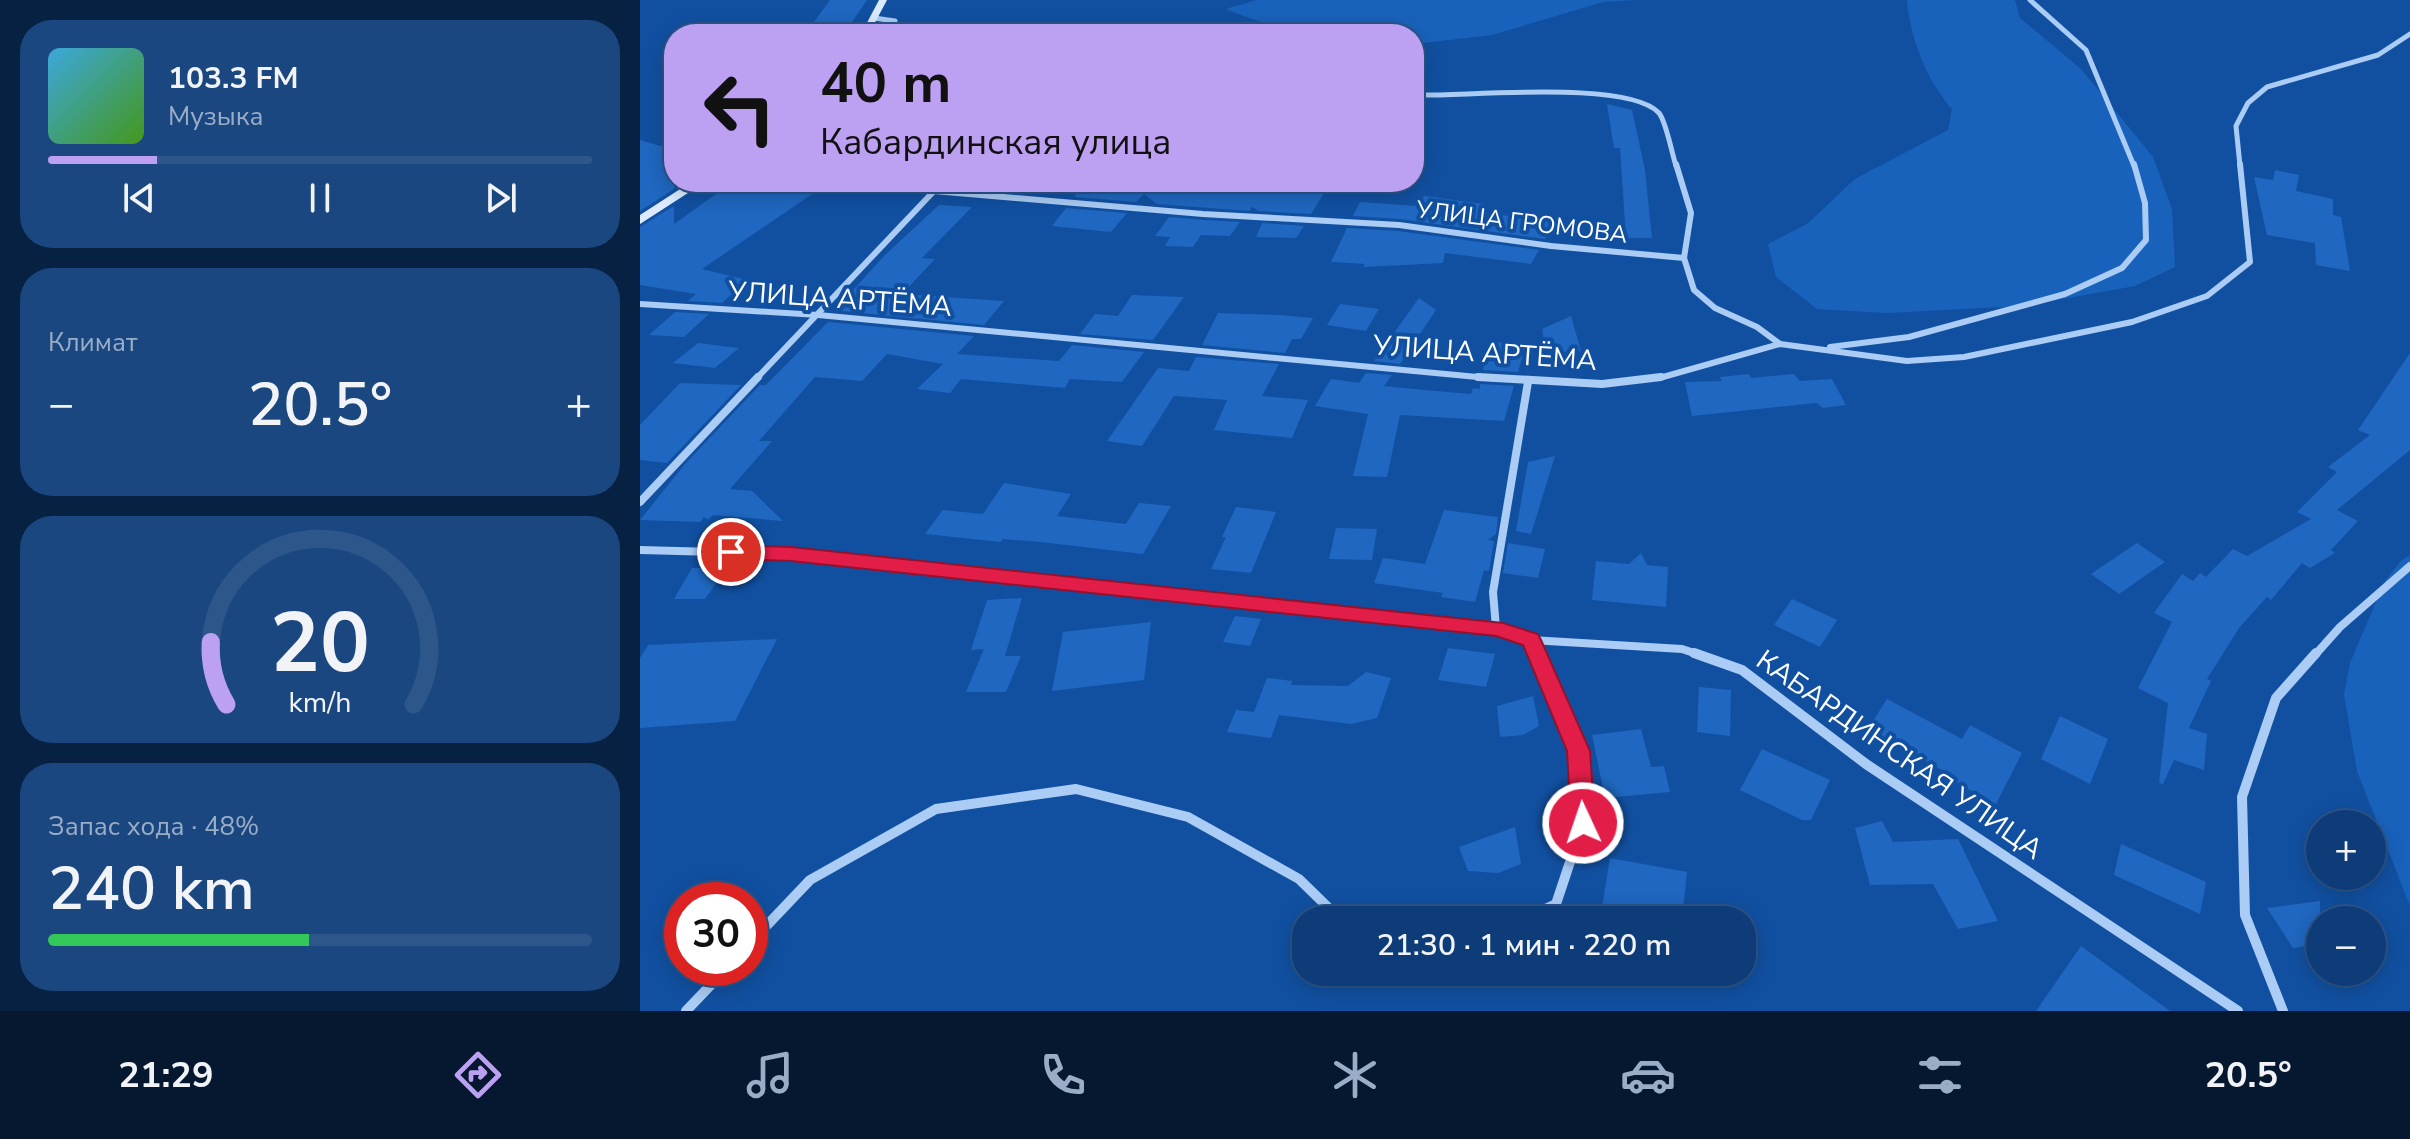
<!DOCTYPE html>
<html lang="ru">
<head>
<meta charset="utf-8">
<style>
	:root { --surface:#0d3c79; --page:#1b4780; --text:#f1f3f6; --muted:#9aadc6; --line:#2d568a; --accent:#bca0f2 }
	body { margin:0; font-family:"Nunito Sans",sans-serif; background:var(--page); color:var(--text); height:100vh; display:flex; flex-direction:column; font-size:30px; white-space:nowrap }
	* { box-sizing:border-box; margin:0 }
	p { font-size:26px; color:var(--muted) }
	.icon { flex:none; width:44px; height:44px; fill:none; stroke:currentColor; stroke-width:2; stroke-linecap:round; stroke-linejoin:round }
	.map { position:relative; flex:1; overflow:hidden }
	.panel { display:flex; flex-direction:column; gap:20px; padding:20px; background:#072143; width:640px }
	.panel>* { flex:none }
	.top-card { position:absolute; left:24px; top:24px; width:760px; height:168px; border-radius:32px; box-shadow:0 4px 20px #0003,0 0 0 2px var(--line); background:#bca0f2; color:#111; overflow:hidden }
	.fabs { position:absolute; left:1666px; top:810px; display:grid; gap:16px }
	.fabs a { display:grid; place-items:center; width:80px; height:80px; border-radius:50%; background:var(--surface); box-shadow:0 4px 20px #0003,0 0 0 2px var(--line); font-size:40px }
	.speed { position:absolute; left:24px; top:882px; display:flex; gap:16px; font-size:40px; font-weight:700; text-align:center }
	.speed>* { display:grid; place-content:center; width:104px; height:104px; border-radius:50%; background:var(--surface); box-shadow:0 4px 20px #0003,0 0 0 2px var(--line); line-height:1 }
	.speed .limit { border:12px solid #d22; background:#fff; color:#111 }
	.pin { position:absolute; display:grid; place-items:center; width:68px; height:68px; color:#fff; margin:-34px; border:4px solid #fff; border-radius:50%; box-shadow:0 2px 8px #0007 }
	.me { position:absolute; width:88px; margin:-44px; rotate:357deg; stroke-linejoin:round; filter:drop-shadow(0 0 6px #0008) }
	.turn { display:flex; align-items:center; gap:28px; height:168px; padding:0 24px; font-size:36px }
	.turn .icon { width:104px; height:104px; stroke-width:2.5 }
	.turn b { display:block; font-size:56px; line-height:68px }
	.big { font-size:60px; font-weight:600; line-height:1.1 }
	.panel .widget { flex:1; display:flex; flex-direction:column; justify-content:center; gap:12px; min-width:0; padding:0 28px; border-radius:32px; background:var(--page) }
	.panel .dial { align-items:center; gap:0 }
	.dial svg { height:208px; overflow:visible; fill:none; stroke:var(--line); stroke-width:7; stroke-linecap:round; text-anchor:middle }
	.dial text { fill:var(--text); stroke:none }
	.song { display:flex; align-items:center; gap:24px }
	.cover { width:96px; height:96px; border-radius:12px; background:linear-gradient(135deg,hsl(200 70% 55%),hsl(100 70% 35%)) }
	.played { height:8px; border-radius:4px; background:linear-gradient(90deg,var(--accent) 20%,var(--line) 20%) }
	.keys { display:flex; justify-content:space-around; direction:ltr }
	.heat { display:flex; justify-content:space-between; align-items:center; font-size:44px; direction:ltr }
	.charge { height:12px; border-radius:6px; background:linear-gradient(90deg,#34c759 48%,var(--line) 0) }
	.trip { position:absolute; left:652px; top:906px; width:464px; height:80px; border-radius:32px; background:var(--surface); box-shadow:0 4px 20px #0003,0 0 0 2px var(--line); font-weight:600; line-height:80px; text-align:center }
	.menu { display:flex; height:128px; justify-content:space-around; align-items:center; background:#051830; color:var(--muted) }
	.menu .icon { width:56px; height:56px }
	.menu .active { color:var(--accent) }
	.menu b { font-size:36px; color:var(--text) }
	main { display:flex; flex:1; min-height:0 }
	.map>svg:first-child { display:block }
	.green { fill:#1962bc }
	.building { fill:#1f67c0 }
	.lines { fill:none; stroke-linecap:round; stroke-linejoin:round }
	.street-far3 { stroke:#aaccf5; stroke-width:5 }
	.street-far2 { stroke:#aaccf5; stroke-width:6 }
	.street-far1 { stroke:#aaccf5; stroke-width:8 }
	.street { stroke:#aaccf5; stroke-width:10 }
	.secondary { fill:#dbeafe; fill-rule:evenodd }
	.route { fill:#e11d48; stroke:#92132f; stroke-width:2 }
	.labels { text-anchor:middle; stroke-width:8; stroke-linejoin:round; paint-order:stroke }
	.far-street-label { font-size:24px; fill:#fff; stroke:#1150a1 }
	.street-label { font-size:28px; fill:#fff; stroke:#1150a1 }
</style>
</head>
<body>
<main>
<section class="panel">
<div class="widget">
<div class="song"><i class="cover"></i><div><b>103.3 FM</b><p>Музыка</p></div></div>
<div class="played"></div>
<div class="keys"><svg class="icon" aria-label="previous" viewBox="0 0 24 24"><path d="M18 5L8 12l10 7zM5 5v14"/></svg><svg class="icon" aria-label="pause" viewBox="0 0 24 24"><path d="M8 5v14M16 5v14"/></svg><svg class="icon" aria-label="next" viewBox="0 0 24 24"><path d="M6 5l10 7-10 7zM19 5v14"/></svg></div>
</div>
<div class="widget"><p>Климат</p>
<div class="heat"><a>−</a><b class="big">20.5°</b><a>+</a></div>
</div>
<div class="widget dial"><svg viewBox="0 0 100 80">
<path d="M14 69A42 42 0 1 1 86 69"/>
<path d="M14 69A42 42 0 0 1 8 45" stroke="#bca0f2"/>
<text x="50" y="56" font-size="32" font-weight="700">20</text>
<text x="50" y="72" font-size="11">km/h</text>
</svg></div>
<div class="widget"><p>Запас хода · 48%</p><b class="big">240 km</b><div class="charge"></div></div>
</section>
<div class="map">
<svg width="1770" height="1011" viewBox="0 0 1770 1011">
	<rect width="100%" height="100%" fill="#1150a1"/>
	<g class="green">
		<path d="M617,0h380l-34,2 -111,33 -78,9v-10c-72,0 -120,5 -188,-25z"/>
		<path d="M1267,0h108l5,18 61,51 72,88 19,52 3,58 -40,19 -112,20 -137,7 -69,-4 -41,-32 -8,-33 39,-20 48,-45 93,-49 4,-21c-25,-28 -42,-71 -45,-109z"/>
		<polygon points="1770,555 1770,906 1717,771 1704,694 1710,663 1745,581 1761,561"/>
	</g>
	<g class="building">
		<polygon points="190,0 227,0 204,34 165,34"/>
		<polygon points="967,104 992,110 1005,170 1012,238 986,238 980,148 974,148"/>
		<polygon points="0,140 34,150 34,189 0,211"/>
		<polygon points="1635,170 1659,175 1656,191 1693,199 1693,215 1701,217 1710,271 1676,265 1675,243 1627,235 1614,177 1633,180"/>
		<polygon points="93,182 181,188 62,269 107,280 82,303 48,301 56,294 0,285 0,227 34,206 34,224"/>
		<polygon points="445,182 519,182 566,189 572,182 689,185 671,214 619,211 612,207 609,211 517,204 504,194 496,202 434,197"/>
		<polygon points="784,196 843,204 838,212 914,222 905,239 760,219 713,216 720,202 777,206"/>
		<polygon points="299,205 332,207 282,258 295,259 262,294 364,301 344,325 201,311 211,302 203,301 245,255"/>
		<polygon points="426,208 487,213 471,232 412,226"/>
		<polygon points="529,217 563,220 600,222 590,236 561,235 553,247 525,246 530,237 515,236"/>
		<polygon points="622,223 664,226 656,238 616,237"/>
		<polygon points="707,228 758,231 899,250 891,264 805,253 803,263 723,267 725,264 691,262"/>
		<polygon points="492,295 544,297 513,340 440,334 455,314 478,316"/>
		<polygon points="779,298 796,310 760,364 734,361"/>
		<polygon points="700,304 739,309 726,331 687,325"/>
		<polygon points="35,312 69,314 44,337 9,335"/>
		<polygon points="578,313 639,315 673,318 661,339 652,339 645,353 562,345"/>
		<polygon points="931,316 941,351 906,353 902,329"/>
		<polygon points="188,322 334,336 317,354 419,361 432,345 504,352 482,382 430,379 425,388 321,379 310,393 277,389 303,364 247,354 222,381 175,377 119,441 132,441 90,489 112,491 143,521 73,515 68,520 64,517 60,522 0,520 45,464 120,385 126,385"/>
		<polygon points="848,342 886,344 878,372 843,370"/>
		<polygon points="58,343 99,348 75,368 33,363"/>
		<polygon points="1770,353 1770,450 1697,510 1718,521 1691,550 1695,553 1670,568 1662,563 1631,600 1627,597 1599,628 1567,679 1571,681 1549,728 1567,734 1564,770 1534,760 1523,784 1519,783 1528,703 1498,688 1532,622 1514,613 1542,574 1553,581 1560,573 1566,577 1593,549 1607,556 1671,519 1657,512 1697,472 1688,467 1730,435 1718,430"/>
		<polygon points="556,357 639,364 622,396 668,400 652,438 574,430 587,400 534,396 502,446 467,441 518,368 549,371"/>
		<polygon points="726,373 752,375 744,386 784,390 831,394 833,388 840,389 840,384 874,386 864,421 760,415 747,477 713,476 728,414 675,406 691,379 719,383"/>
		<polygon points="1109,374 1111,378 1154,374 1160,381 1192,379 1206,405 1183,408 1177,403 1052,416 1045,382 1082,381 1080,377"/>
		<polygon points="40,383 101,385 27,463 0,460 0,425"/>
		<polygon points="915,456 891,534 876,531 888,462"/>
		<polygon points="364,483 431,494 417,516 486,524 499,503 531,506 503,554 401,542 363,539 361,542 285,534 303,510 343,514"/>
		<polygon points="596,507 636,512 611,573 571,569 586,537 582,537"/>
		<polygon points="804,510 858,517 856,534 848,540 854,541 849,571 844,570 835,602 801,597 803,593 734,583 743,558 785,564"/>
		<polygon points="696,528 737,529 732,560 689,559"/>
		<polygon points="868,543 905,549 898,578 863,573"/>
		<polygon points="1497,543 1525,562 1479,594 1451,574"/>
		<polygon points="1001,553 1007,565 1028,567 1026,607 952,600 956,561 989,564"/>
		<polygon points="52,568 87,568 65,599 34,599"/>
		<polygon points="382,598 365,656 381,656 366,692 326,692 344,649 331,650 347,600"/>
		<polygon points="1152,599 1197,620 1180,647 1134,625"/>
		<polygon points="595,616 621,619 610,646 583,642"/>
		<polygon points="511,622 504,680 412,691 423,632"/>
		<polygon points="137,639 95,721 0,728 0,658 8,645"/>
		<polygon points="808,648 855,654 846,687 798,680"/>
		<polygon points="726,672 751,678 737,718 711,724 639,715 631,738 587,732 596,710 614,712 627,678 652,681 651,685 708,686"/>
		<polygon points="1059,687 1091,690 1090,736 1057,732"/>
		<polygon points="893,696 899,726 883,735 860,737 857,706"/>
		<polygon points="1247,699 1322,739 1330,725 1382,753 1356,804 1302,775 1304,771 1228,729"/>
		<polygon points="1420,716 1468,739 1450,784 1401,759"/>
		<polygon points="1001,729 1011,767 1024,766 1030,792 965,798 952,735"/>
		<polygon points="1122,749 1190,780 1171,820 1162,820 1100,790"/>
		<polygon points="1242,821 1253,842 1318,839 1358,921 1318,929 1293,884 1230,885 1215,828"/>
		<polygon points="875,827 881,864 858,873 828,871 819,847"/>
		<polygon points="1481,844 1566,882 1560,914 1474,875"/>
		<polygon points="970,858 1047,872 1042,920 960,920"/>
		<polygon points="1680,901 1680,944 1653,948 1627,908"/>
		<polygon points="1441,946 1530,1011 1396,1011"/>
	</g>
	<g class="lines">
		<g class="street-far3">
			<polyline points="1390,0 1446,50 1494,166"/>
			<polyline points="234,18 255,21 251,34"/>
			<path d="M774,95c48,2 214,-16 245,18 7,8 13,41 17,53"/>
			<polyline points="1600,166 1596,126 1608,103 1627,87 1738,55 1770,34"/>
		</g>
		<g class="street-far2">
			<polyline points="1036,164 1051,213 1044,258 1054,290 1075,308 1117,327 1140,344"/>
			<polyline points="294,191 563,214 759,225 911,246 1044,258"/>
			<polyline points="0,304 178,315 859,379"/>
			<polyline points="1190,347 1269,337 1425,294 1482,268 1506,240 1505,203 1494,164"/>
			<polyline points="116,379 294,191 293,182"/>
			<polyline points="1003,379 1023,377 1140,344 1267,361 1324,357 1492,322 1567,296 1610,262 1600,164"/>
		</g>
		<g class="street-far1">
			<polyline points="838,377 962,384 1021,377"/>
			<polyline points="0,502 118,377"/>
			<polyline points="0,550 151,554 856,628 891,640 1042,649 1060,655"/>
			<polyline points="856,628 853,592 888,382"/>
			<polyline points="891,640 898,655"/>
			<polyline points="1675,655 1700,627 1770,566"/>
		</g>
		<g class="street">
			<polyline points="1054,653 1102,670 1226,764 1598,1011"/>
			<polyline points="882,920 916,904 943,823 939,751 897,653"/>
			<polyline points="110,943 170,880 296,809 436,789 548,817 659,879 701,920"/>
			<polyline points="46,1011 87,968"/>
			<polyline points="1643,1011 1605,915 1602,797 1636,698 1676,653"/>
		</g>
		<g class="secondary">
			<polygon points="239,0 247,0 229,34 221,34"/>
			<polygon points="51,182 65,182 0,224 0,215"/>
		</g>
	</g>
	<polygon class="route" points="91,545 151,547 863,623 898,634 901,640 950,751 955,823 951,830 943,833 934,830 931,823 927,751 883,645 856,636 151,561 91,559 81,552"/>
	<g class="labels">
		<g class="far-street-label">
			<text transform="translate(882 222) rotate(7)" y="8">УЛИЦА ГРОМОВА</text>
		</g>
		<g class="street-label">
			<text transform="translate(200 298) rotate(4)" y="10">УЛИЦА АРТЁМА</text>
			<text transform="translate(845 352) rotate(4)" y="10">УЛИЦА АРТЁМА</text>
			<text transform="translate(1260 754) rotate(35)" y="10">КАБАРДИНСКАЯ УЛИЦА</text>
		</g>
	</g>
</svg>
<div class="fabs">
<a>+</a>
<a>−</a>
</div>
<div class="speed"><div class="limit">30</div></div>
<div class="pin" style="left:91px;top:552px;background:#d93025"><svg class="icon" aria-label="arrive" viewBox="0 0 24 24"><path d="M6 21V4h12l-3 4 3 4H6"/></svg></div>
<svg class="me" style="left:943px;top:823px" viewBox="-20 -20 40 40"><circle r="17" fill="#e11d48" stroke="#fff" stroke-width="3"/><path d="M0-11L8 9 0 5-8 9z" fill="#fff"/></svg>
<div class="trip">21:30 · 1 мин · 220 m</div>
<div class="top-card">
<div class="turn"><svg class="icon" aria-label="left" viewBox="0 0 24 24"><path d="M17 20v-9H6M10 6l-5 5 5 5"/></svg><div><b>40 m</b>Кабардинская улица</div></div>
</div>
</div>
</main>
<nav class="menu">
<b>21:29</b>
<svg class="icon active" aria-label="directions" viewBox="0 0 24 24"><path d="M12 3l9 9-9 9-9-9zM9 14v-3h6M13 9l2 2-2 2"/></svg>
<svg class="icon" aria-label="music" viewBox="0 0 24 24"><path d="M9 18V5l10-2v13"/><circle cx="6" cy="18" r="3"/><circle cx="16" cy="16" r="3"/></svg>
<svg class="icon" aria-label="phone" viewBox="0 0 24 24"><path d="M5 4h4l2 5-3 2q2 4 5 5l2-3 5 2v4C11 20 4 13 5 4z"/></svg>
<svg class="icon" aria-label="climate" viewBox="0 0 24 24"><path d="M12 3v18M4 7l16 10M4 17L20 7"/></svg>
<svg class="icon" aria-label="car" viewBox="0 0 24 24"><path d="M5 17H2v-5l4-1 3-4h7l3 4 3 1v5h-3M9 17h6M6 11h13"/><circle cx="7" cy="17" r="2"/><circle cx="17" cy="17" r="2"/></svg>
<svg class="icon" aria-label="filters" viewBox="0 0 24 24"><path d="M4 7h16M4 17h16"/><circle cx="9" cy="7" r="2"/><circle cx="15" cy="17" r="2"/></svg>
<b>20.5°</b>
</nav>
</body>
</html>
